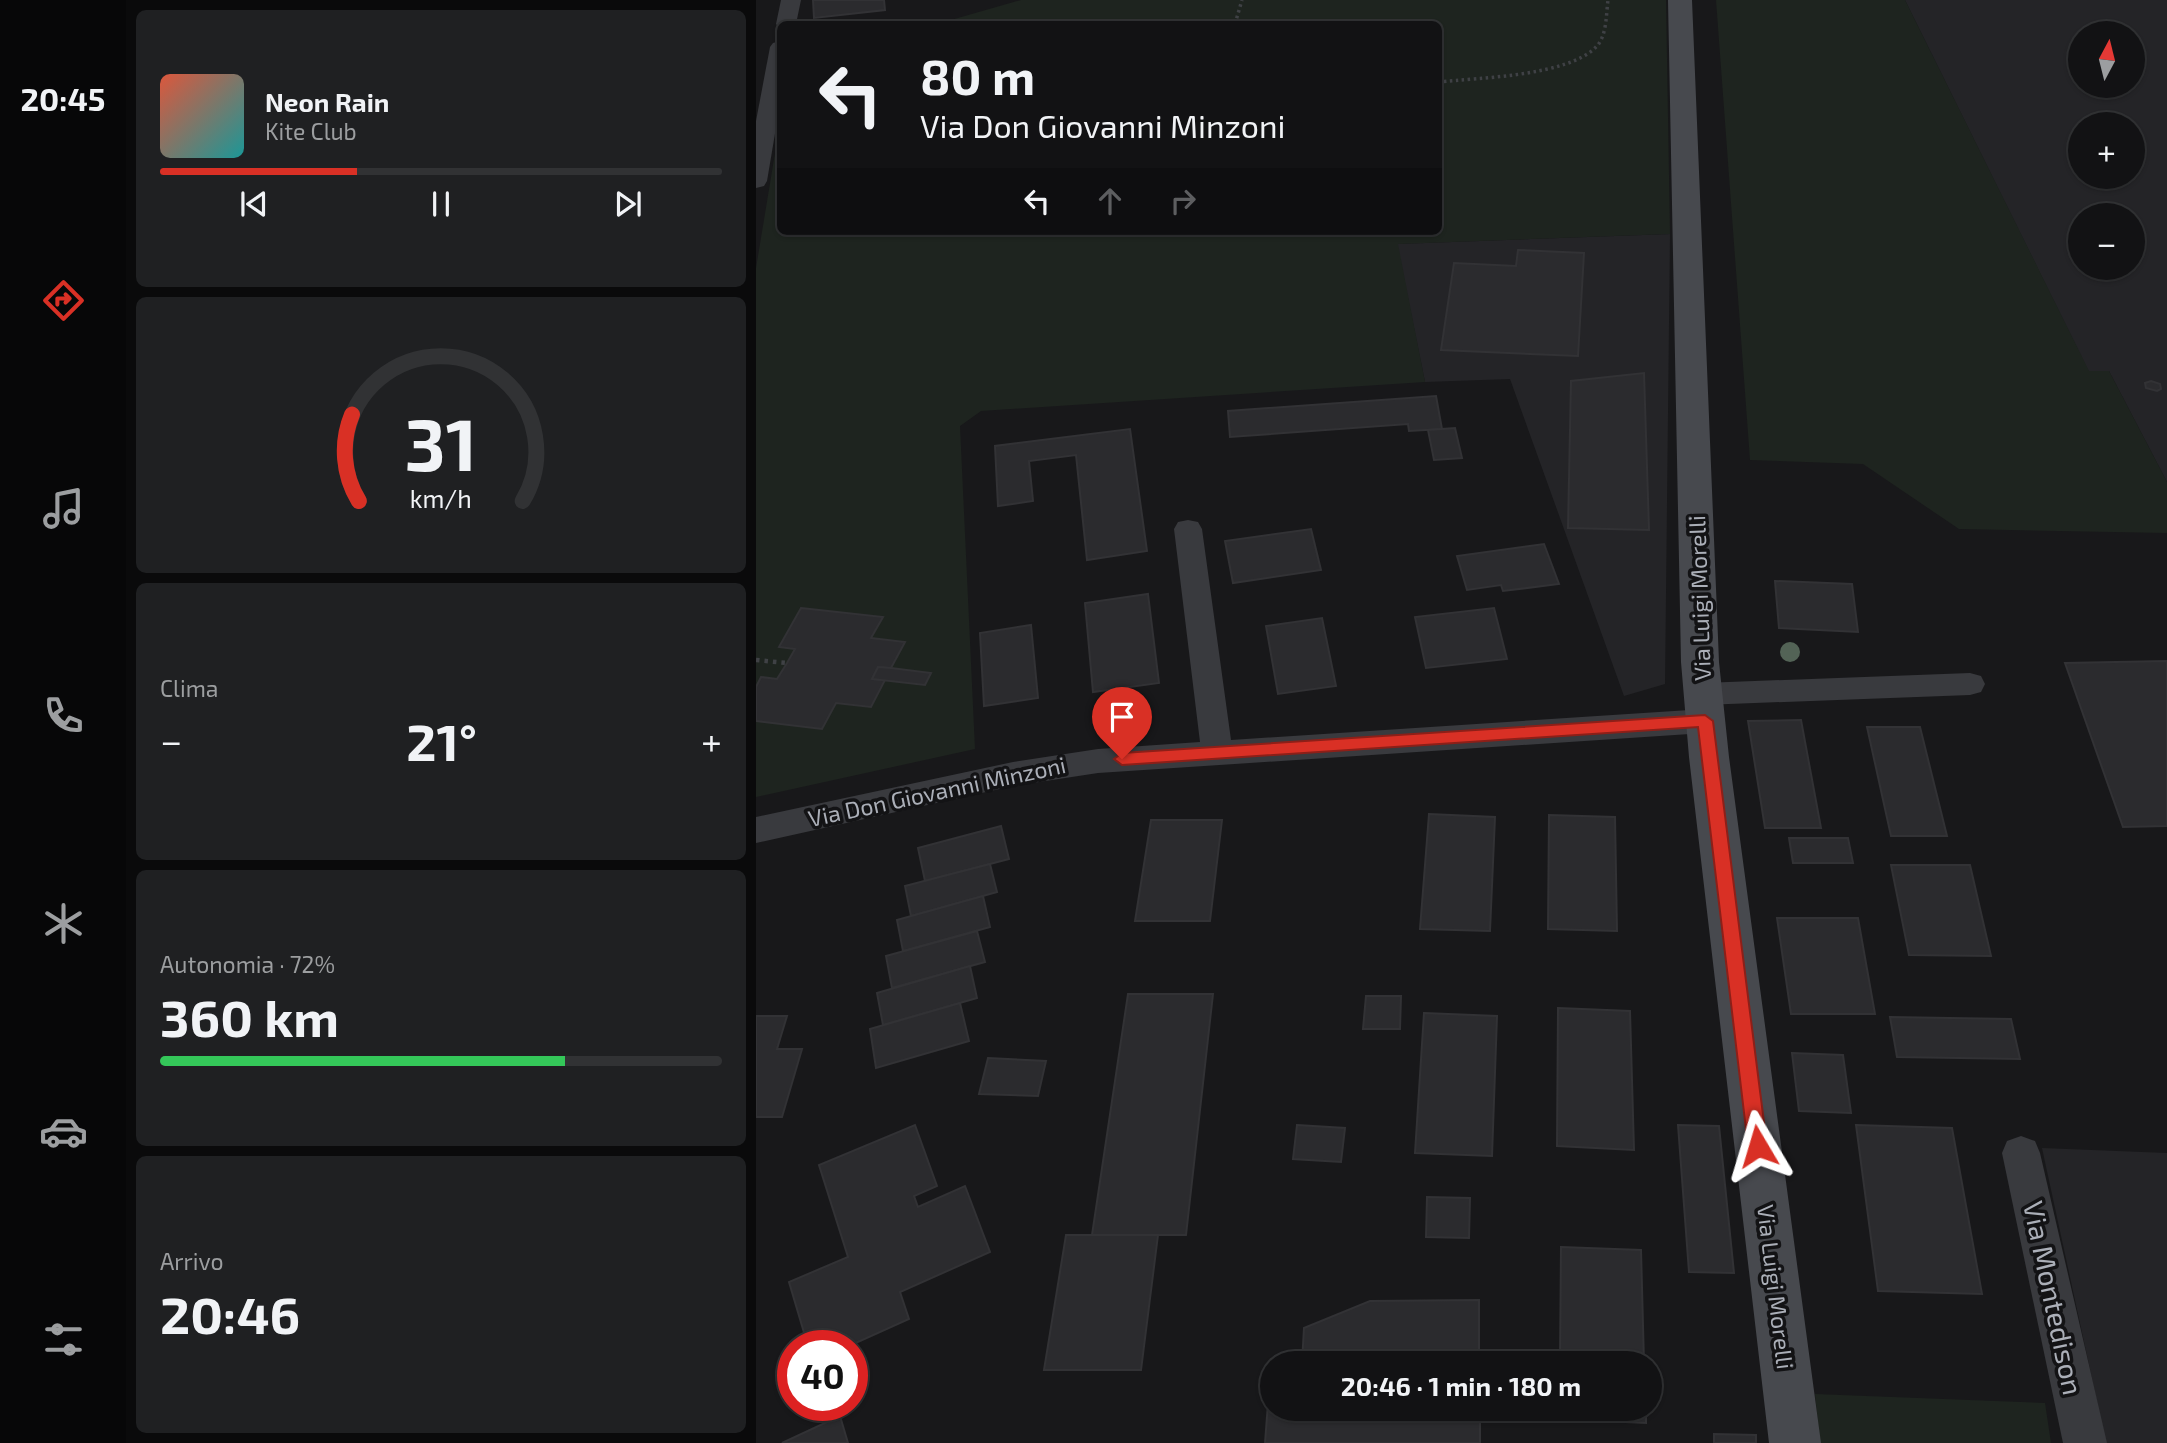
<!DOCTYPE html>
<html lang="it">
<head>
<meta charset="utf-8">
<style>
	:root { --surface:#121214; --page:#1f2022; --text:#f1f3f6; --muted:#9c9ea0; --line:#313234; --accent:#d93025 }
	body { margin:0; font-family:"Exo 2",sans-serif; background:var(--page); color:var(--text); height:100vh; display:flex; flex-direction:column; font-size:26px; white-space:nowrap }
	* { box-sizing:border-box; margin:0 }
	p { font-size:23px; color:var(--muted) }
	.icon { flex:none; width:38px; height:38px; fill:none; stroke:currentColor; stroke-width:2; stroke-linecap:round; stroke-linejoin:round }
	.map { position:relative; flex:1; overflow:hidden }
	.sheet { display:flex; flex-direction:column; gap:10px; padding:10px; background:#0a0a0b; width:630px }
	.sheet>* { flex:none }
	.hud { position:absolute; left:21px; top:21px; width:665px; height:214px; border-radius:10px; box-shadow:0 2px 5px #0004,0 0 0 2px var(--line); background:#121214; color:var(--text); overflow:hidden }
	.needle { width:46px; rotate:7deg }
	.fabs { position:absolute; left:1312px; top:21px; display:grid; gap:14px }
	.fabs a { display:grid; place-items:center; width:77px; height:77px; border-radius:50%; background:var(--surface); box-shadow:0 2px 5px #0004,0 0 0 2px var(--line); font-size:35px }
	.speed { position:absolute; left:21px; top:1330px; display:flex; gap:14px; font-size:35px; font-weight:700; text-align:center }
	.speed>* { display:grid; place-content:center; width:91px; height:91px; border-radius:50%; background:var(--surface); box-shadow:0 2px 5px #0004,0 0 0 2px var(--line); line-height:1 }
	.speed .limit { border:10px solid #d22; background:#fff; color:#111 }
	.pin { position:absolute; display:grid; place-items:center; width:60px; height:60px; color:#fff; margin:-72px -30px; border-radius:50% 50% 50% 0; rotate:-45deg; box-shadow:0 0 7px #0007 }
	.pin .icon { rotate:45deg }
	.me { position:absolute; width:77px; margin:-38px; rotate:353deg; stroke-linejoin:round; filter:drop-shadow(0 0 5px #0008) }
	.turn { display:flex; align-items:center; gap:24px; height:147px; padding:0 28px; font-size:32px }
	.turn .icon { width:91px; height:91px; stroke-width:2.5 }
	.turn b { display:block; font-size:49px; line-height:60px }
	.lanes { display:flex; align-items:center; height:66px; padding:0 28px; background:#0003; justify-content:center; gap:35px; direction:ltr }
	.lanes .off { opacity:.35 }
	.big { font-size:52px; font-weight:700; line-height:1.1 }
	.sheet .widget { flex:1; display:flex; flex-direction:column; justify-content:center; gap:10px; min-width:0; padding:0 24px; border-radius:10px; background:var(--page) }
	.sheet .dial { align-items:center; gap:0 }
	.dial svg { height:182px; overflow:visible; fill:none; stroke:var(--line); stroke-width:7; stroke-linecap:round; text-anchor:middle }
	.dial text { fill:var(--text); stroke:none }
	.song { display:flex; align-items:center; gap:21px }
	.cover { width:84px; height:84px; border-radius:10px; background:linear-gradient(135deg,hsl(10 70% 55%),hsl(180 70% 35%)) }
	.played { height:7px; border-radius:4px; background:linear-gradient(90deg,var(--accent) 35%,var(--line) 35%) }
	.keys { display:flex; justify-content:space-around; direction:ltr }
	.heat { display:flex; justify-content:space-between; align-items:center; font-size:38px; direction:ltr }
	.charge { height:10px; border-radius:5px; background:linear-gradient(90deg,#34c759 72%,var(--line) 0) }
	.trip { position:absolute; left:504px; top:1351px; width:402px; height:70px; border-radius:35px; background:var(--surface); box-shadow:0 2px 5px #0004,0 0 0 2px var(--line); font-weight:700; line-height:70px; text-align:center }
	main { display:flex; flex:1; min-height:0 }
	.dock { display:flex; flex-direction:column; width:126px; justify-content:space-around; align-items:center; background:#070708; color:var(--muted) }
	.dock .icon { width:49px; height:49px }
	.dock .on { color:var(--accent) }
	.dock b { font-size:32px; color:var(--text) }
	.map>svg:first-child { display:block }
	.built { fill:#242427; fill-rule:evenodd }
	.green { fill:#1e241f }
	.building { fill:#2b2b2e; stroke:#323235; stroke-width:2 }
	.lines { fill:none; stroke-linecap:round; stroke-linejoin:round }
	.path-far1 { stroke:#3f4145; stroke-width:3.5; stroke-dasharray:2.5 3.5; stroke-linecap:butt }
	.path { stroke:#3f4145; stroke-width:4.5; stroke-dasharray:3.5 5; stroke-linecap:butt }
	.street { fill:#393a3e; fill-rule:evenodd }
	.secondary { fill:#47494e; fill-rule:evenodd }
	.tree { fill:#536356 }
	.route { fill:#d93025; stroke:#8d1f18; stroke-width:2 }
	.labels { text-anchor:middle; stroke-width:7; stroke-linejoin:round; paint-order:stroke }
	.street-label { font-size:23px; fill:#abafb8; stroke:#131315 }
	.near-street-label { font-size:28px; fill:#abafb8; stroke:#131315 }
</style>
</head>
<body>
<main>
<nav class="dock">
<b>20:45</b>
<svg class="icon on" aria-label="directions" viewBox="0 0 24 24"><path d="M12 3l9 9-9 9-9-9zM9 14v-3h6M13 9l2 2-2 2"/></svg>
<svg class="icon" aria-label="music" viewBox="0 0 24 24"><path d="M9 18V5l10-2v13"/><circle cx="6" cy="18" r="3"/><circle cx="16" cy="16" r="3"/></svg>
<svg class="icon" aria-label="phone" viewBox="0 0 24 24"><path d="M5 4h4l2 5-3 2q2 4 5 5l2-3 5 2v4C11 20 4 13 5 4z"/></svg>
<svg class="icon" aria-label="climate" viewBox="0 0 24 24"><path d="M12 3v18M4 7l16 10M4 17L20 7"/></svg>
<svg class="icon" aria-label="car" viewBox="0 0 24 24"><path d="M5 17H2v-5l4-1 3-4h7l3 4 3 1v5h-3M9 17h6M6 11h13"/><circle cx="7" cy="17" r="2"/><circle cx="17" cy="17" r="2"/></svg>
<svg class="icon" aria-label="filters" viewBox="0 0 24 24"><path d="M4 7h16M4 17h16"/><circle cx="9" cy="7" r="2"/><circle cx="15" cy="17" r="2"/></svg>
</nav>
<section class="sheet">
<div class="widget">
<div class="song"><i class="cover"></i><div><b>Neon Rain</b><p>Kite Club</p></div></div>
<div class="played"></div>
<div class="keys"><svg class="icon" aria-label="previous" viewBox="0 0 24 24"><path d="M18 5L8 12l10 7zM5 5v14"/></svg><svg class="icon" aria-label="pause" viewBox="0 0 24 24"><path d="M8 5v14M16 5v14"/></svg><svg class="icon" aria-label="next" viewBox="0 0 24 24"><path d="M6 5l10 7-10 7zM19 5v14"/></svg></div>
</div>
<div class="widget dial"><svg viewBox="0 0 100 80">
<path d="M14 69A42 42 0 1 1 86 69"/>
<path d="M14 69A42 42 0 0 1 11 31" stroke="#d93025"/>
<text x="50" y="56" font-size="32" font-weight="700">31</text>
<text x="50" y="72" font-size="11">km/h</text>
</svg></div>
<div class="widget"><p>Clima</p>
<div class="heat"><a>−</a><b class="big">21°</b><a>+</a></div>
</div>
<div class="widget"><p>Autonomia · 72%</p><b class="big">360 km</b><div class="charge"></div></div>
<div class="widget"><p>Arrivo</p><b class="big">20:46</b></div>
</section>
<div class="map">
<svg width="1411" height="1443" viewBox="0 0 1411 1443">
	<rect width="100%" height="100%" fill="#18181a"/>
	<g class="built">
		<path d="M1149,0h262v482l-58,-111 -20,1zM1325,33h52v53h-52zM1325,124h52v53h-52zM1325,215h52v53h-52z"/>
		<polygon points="914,234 909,684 868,696 754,379 669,382 641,244"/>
		<polygon points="1286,1148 1411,1153 1411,1443 1350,1443"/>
	</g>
	<g class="green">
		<polygon points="265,0 910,0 914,234 642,244 669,382 225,411 204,426 219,749 0,797 0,268 24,123 24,231 682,231 682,24 181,24"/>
		<polygon points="960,0 1149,0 1333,371 1353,371 1411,482 1411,533 1203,529 1107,464 994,460"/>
		<polygon points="1059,1394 1289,1403 1295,1443 1064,1443"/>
	</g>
	<g class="building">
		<polygon points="57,0 128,0 129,10 58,18"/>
		<polygon points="762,250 828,253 822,356 685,350 698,263 760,266"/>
		<polygon points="888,373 893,530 812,528 815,381"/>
		<polygon points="1395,381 1404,384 1405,389 1401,391 1390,388 1389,383"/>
		<polygon points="680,396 686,429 653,431 652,424 474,437 472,411"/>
		<polygon points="699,428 706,458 678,460 672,430"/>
		<polygon points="374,429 391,551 331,560 320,455 273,461 277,501 242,506 239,446"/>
		<polygon points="555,529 565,570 477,583 469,541"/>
		<polygon points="788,544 803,584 747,591 745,585 711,590 701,556"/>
		<polygon points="1019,581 1096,584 1102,632 1023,628"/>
		<polygon points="392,594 403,683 337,692 329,603"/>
		<polygon points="45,608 127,617 115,638 149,642 135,668 122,667 116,679 129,680 115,707 80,703 66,729 0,721 0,687 5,677 21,679 31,663 39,649 23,647"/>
		<polygon points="738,608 751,659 670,668 659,617"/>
		<polygon points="566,618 580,686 522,694 510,626"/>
		<polygon points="275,625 282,698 228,706 224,633"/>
		<polygon points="1411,661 1411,826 1367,827 1309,663"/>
		<polygon points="122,667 135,668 175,673 169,685 116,679"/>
		<polygon points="1045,720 1065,828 1009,828 992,721"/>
		<polygon points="1111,727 1164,727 1191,836 1135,836"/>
		<polygon points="673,814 739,817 734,931 664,929"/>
		<polygon points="793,815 859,817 861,931 792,929"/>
		<polygon points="395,820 466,820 454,921 379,921"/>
		<polygon points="245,826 253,859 169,881 162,848"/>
		<polygon points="1033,838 1092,838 1097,863 1037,863"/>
		<polygon points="234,864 241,892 155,916 149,886"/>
		<polygon points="1135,865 1214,865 1235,956 1153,955"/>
		<polygon points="227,896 234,927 147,951 141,920"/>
		<polygon points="1021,918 1102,918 1119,1014 1035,1014"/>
		<polygon points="221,931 229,962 136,988 130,956"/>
		<polygon points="214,966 221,998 127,1025 121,993"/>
		<polygon points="372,994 457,994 430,1235 336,1235"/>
		<polygon points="610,996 645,996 644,1029 607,1029"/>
		<polygon points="204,1003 213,1041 120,1068 114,1029"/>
		<polygon points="802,1008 874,1011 878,1150 801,1146"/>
		<polygon points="668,1013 741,1016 736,1156 659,1153"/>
		<polygon points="0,1016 31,1016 21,1049 46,1049 26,1117 0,1117"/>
		<polygon points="1134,1017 1255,1019 1264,1059 1141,1057"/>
		<polygon points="1036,1053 1087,1055 1095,1113 1043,1111"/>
		<polygon points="232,1058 290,1061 282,1096 223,1094"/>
		<polygon points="159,1125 181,1186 158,1196 162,1207 209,1186 234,1252 144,1292 153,1319 93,1346 52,1346 33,1282 92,1257 63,1165"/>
		<polygon points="541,1125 589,1128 585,1162 537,1159"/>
		<polygon points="922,1125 963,1126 978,1273 933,1272"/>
		<polygon points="1100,1125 1196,1128 1226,1294 1122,1291"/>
		<polygon points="671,1197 714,1198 713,1238 670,1237"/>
		<polygon points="310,1235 402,1235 385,1370 288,1370"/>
		<polygon points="805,1247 885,1250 888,1363 804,1363"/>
		<polygon points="723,1300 723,1363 546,1363 548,1328 614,1301"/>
		<polygon points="513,1390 516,1391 516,1409 724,1409 724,1443 509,1443"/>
		<polygon points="804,1409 890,1409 890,1423 804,1419"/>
		<polygon points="84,1416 92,1443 26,1443"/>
		<polygon points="958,1434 1000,1435 1000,1443 958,1443"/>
	</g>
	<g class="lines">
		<g class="path-far1">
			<polyline points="479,24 486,0"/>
			<path d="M682,82c40,-4 130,-6 158,-35 11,-11 10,-32 12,-47"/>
		</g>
		<polyline class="path" points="0,660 31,663"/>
		<g class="street">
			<polygon points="25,0 45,0 40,24 24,24 24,29 20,24"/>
			<polygon points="24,41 24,104 11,181 8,186 0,188 0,121 14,47 17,43"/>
			<polygon points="432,520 442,522 446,529 475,740 949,709 960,713 965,721 960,729 949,733 342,773 257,786 0,843 0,817 257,762 342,749 444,742 418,529 422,522"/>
			<polygon points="1214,673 1225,676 1229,684 1225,692 1214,695 947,705 936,702 931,694 936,686 947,683"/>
			<polygon points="1265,1136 1279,1141 1284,1153 1351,1443 1307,1443 1246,1153 1251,1141"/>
		</g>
		<polygon class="secondary" points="912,0 936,0 963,662 973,757 1065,1443 1013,1443 933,757 925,662"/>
	</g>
	<circle class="tree" cx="1034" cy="652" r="10"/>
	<polygon class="route" points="949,715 957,721 1011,1146 1009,1152 1002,1154 995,1152 992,1146 942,727 366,765 358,759 366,753"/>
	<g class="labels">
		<g class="street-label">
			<text transform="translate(944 598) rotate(-92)" y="8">Via Luigi Morelli</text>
			<text transform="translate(181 792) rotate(-12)" y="8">Via Don Giovanni Minzoni</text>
			<text transform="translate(1019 1287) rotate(83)" y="8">Via Luigi Morelli</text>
		</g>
		<g class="near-street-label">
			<text transform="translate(1297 1298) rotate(78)" y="10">Via Montedison</text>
		</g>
	</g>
</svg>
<div class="fabs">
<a><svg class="needle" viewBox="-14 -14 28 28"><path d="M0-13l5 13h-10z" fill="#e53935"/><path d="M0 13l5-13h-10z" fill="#9c9ea0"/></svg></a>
<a>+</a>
<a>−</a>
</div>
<div class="speed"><div class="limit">40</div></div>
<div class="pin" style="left:366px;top:759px;background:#d93025"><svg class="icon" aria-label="arrive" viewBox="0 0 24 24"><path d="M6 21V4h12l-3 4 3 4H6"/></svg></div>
<svg class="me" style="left:1002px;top:1146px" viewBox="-20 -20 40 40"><path d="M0-17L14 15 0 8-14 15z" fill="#d93025" stroke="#fff" stroke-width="4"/></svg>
<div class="trip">20:46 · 1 min · 180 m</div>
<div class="hud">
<div class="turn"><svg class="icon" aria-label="left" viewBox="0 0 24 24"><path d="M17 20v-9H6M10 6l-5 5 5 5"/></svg><div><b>80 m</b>Via Don Giovanni Minzoni</div></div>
<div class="lanes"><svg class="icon" aria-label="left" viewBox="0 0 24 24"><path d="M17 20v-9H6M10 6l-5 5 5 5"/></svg><svg class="icon off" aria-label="ahead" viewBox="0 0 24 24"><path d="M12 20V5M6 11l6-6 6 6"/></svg><svg class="icon off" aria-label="right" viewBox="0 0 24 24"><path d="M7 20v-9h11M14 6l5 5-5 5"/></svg></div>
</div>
</div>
</main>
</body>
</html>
